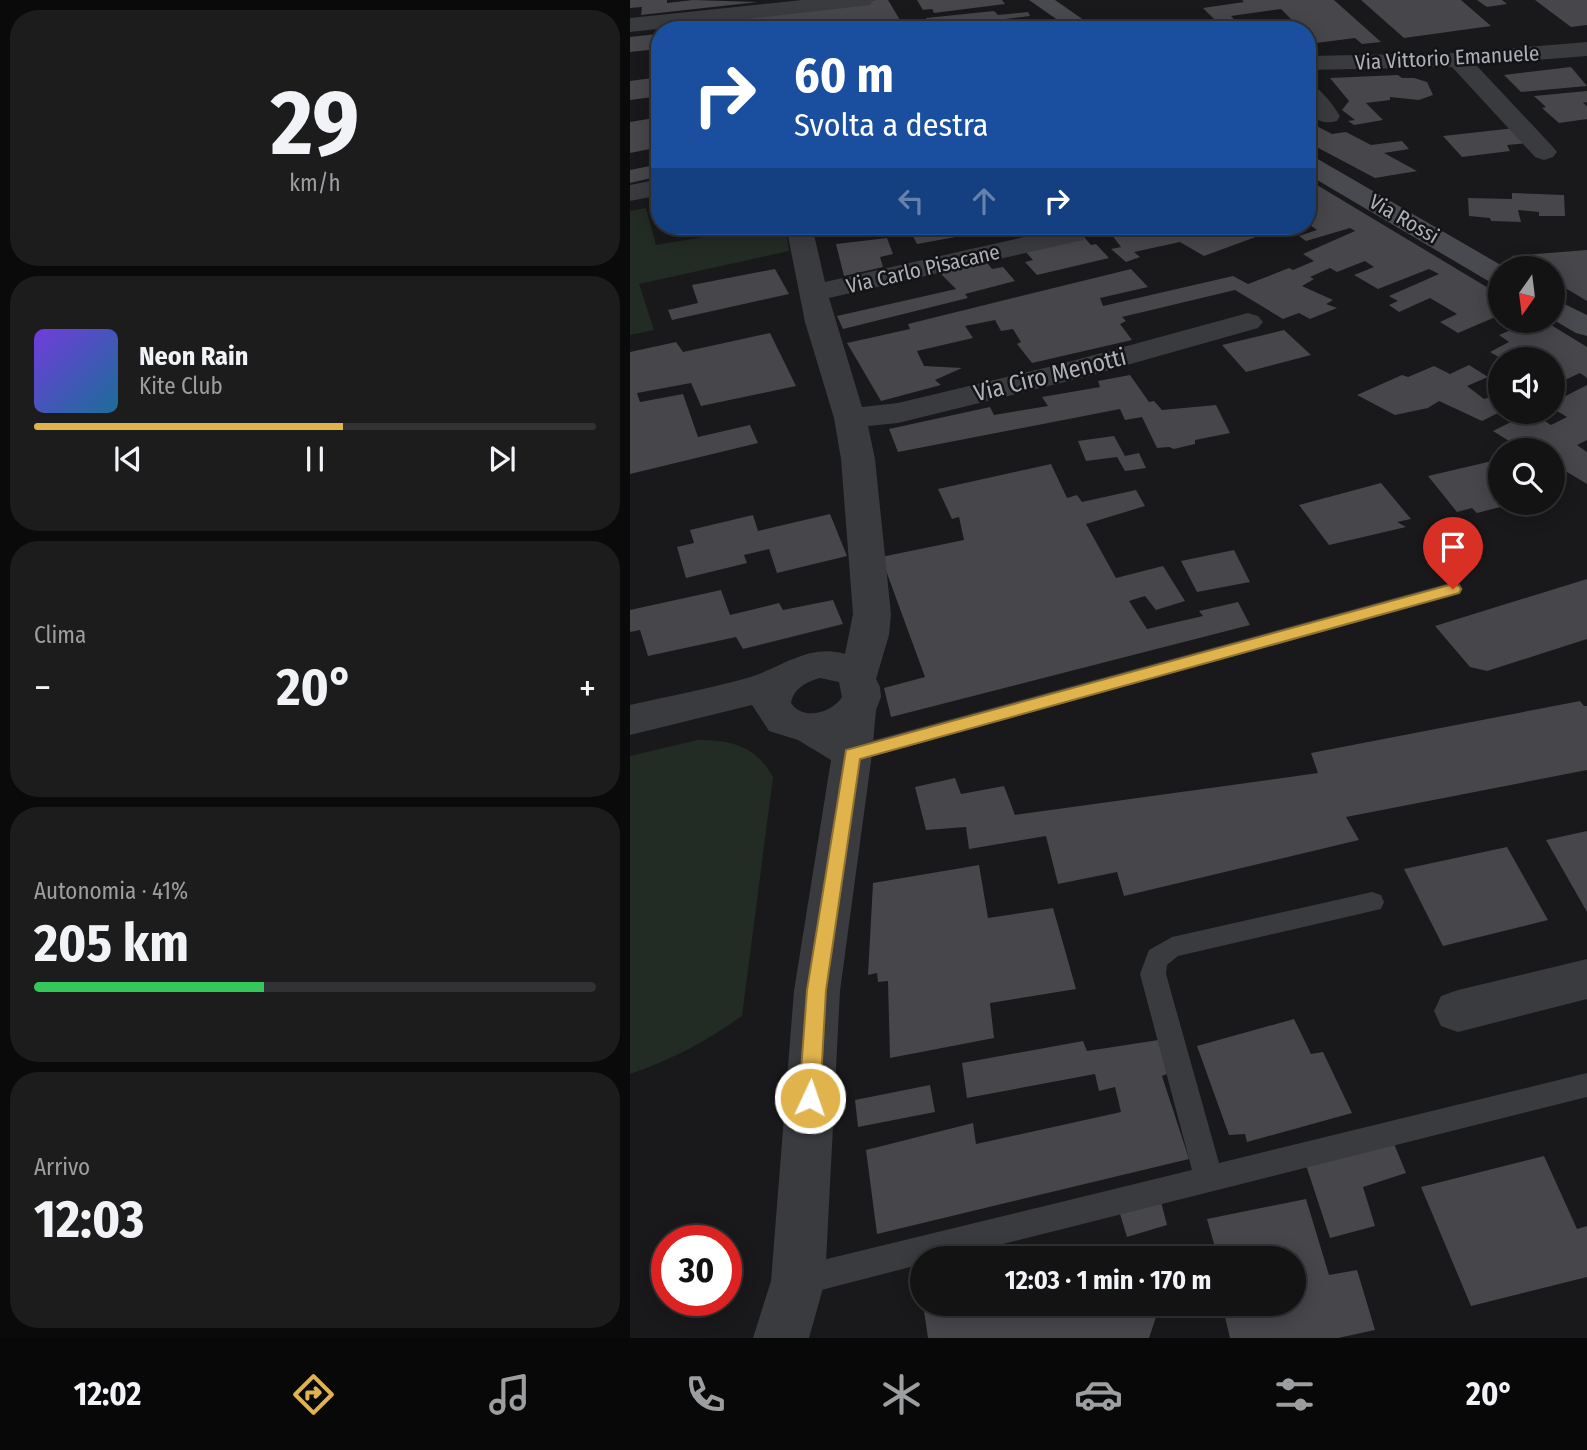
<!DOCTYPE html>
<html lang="it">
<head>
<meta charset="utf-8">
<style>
	:root { --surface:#131314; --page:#1c1c1d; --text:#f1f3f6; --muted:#9d9ea0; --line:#323234; --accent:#e0b34c }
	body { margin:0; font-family:"Fira Sans Condensed",sans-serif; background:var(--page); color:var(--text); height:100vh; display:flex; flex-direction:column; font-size:26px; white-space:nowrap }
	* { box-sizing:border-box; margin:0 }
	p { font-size:23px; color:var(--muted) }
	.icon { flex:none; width:38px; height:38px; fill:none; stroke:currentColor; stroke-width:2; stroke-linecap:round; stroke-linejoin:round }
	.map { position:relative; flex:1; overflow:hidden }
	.drawer { display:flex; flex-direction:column; gap:10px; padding:10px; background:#0a0a0b; width:630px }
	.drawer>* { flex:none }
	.guide { position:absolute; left:21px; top:21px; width:665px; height:214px; border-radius:28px; box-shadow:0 4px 18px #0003,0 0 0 2px var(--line); background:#1a4fa0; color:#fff; overflow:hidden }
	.needle { width:46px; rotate:194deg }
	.fabs { position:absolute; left:858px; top:256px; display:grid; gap:14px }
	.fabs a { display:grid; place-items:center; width:77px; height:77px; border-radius:50%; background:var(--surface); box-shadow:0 4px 18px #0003,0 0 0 2px var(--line); font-size:35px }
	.speed { position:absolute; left:21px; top:1225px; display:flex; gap:14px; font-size:35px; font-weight:700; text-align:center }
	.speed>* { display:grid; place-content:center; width:91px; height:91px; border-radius:50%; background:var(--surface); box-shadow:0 4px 18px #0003,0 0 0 2px var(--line); line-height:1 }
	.speed .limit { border:10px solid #d22; background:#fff; color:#111 }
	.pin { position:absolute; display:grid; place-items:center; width:60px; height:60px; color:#fff; margin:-72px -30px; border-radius:50% 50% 50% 0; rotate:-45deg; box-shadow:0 0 7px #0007 }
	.pin .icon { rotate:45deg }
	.me { position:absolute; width:77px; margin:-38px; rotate:3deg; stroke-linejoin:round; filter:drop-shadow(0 0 5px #0008) }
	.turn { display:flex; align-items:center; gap:24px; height:147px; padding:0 28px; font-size:32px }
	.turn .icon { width:91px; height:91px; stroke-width:2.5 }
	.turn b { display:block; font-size:49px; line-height:60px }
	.lanes { display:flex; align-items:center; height:66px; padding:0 28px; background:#0003; justify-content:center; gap:35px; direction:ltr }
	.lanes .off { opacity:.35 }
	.big { font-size:52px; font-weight:700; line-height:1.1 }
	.drawer .tile { flex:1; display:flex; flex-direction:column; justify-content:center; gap:10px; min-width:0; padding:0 24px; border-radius:28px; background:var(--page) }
	.drawer .dial { align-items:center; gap:0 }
	.dial b { font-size:91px; line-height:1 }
	.song { display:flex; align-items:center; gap:21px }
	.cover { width:84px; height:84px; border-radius:10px; background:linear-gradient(135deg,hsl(260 70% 55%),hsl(200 70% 35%)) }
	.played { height:7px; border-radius:4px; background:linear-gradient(90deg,var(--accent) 55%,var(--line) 55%) }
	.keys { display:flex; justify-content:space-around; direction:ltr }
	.heat { display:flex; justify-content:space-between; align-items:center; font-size:38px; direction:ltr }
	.charge { height:10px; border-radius:5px; background:linear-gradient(90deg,#34c759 41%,var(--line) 0) }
	.trip { position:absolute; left:280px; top:1246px; width:396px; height:70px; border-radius:35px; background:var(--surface); box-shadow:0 4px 18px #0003,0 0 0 2px var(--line); font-weight:700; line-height:70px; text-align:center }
	.menu { display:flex; height:112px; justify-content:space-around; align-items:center; background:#080808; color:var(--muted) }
	.menu .icon { width:49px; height:49px }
	.menu .selected { color:var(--accent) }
	.menu b { font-size:32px; color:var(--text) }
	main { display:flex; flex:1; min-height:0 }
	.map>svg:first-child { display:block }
	.green { fill:#232b25 }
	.building { fill:#46464b }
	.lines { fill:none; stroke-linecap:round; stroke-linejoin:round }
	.lane { fill:#3a3b3f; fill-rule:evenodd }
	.street { fill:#3a3b3f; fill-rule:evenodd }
	.secondary { fill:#494a4f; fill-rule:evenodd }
	.route { fill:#e0b34c; stroke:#927431; stroke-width:2 }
	.labels { text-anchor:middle; stroke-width:5; stroke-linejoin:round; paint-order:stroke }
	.far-street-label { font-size:21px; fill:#adb0b9; stroke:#141416 }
	.street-label { font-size:24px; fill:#adb0b9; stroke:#141416 }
</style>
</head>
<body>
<main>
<section class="drawer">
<div class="tile dial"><b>29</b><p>km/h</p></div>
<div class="tile">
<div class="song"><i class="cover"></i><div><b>Neon Rain</b><p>Kite Club</p></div></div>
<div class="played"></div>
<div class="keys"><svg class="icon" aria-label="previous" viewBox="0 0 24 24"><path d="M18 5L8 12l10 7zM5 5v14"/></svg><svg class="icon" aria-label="pause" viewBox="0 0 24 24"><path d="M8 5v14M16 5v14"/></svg><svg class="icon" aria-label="next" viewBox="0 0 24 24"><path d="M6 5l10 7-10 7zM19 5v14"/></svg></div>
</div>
<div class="tile"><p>Clima</p>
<div class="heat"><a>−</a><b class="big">20°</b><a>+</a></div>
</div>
<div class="tile"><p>Autonomia · 41%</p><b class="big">205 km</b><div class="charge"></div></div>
<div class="tile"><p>Arrivo</p><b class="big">12:03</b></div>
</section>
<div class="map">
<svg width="957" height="1338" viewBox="0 0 957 1338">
	<rect width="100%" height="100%" fill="#19191b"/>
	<g class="green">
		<polygon points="16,208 26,245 138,226 155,226 159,251 9,284 24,330 0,335 0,211"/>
		<path d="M68,740c33,0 58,6 75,37l-31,239c-36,25 -70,44 -112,58v-318z"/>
	</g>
	<g class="building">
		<polygon points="0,0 37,0 37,3 63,0 128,2 11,15 12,7 0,8"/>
		<polygon points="246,0 258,0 276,30 190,30 187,21 176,22 179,30 132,30 132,25 89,30 56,30 55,21"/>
		<polygon points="287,0 372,0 375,4 304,13 302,9 293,10"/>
		<polygon points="612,0 704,0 751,42 732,44 725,38 686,43 677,35 677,30 672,30 651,9 601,16 614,30 559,30 552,23 584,19 573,8 614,2"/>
		<polygon points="731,0 831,0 861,26 774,38"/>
		<polygon points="847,0 872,0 877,4 857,7"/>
		<polygon points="905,0 957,0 957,25 941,27"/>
		<polygon points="364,11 368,15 398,12 400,16 297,28 296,18"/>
		<polygon points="420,20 436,30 389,30 385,24"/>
		<polygon points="27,34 28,43 19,45 19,50 0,52 0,37"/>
		<polygon points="941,67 957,86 891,92 874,75"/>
		<polygon points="768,75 772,78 784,78 797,82 803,95 789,100 760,97 760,100 736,103 753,120 724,125 718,121 725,120 712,110 719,101 700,78"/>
		<polygon points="30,77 30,96 0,100 0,81"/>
		<polygon points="957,91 957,102 953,103 957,106 957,119 929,123 912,108 916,107 904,96"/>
		<polygon points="30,117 30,147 0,153 0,122"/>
		<polygon points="677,121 702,134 716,132 741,145 772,141 779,149 754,153 787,171 745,178 677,142"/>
		<polygon points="885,128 899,143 877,145 880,151 832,157 813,136"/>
		<polygon points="30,164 30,176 0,183 0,170"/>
		<polygon points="677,179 870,295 870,315 828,333 810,322 827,314 800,298 769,312 759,305 768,301 759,296 809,274 799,269 748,289 724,275 744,267 735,261 707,272 700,268 680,277 684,279 672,286 703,300 696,304 707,308 680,319 669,313 653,319 605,290 492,317 496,321 490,324 502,340 402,363 387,344 391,342 383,329 371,331 365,320 335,326 343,338 287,351 294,366 332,368 305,380 311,385 251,401 217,343 280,329 278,324 501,269 518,287 470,298 473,306 603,276 618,284 659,268 663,270 684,261 673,254 725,231 720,228 676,241 669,236 687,230 677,223"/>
		<polygon points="882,193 934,195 935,216 909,216 909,212 888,210 891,222 861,221 860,218 839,216 838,198 882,199"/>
		<polygon points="284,226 336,226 342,234 287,244 278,227"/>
		<polygon points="493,226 656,226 574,256 550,242 504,252 510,257 496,262 481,249 491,247 478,230"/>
		<polygon points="453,236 461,245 466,244 479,258 407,275 395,262 403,260 393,249"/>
		<polygon points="257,238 263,254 250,257 253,267 214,276 206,244"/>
		<polygon points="957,250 957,301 922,280 922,268 901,268 881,256"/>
		<polygon points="353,258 362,269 373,267 385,281 335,294 338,298 213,329 207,316 326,289 307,270"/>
		<polygon points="145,269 159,294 42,320 38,310 68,303 62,285"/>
		<polygon points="905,320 913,320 957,347 957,378 950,373 922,386 922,359 872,359 860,352 879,342 869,335"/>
		<polygon points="654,330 681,355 616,372 592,345"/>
		<polygon points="140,333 166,386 71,406 61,383 7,393 10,402 53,394 68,437 120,425 128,443 0,474 0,352 46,342 53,352"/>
		<polygon points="839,365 858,377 837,386 854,399 870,394 870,412 852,421 809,401 798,408 765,415 727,395 772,375 778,377 804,366 820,374"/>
		<polygon points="500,375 519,402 524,401 532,410 586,405 600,433 565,440 565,444 544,449 539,447 527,448 512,417 495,420 490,409 268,452 259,429 360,407 364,415 418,406 412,397 470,387 468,381"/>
		<polygon points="957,385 957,440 947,445 957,452 957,484 922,463 922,450 901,450 891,444 887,446 863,431 901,412 921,425 937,417 922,408 922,403"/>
		<polygon points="484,436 495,456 509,453 516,468 495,471 487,457 456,461 448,441"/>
		<polygon points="862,461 870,465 870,502 886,503 847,513 842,508 827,512 798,476"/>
		<polygon points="421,464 437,498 447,495 452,502 506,490 515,506 456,524 486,578 533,566 555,601 526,610 515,596 499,601 517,629 573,616 569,611 608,602 620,625 261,717 254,688 295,677 251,557 334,540 329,517 322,519 308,489"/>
		<polygon points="751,483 781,519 767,522 776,527 699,545 669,505"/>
		<polygon points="200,514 217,556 147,573 139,549 114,555 117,563 56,578 47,547 64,543 60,530 123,515 128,531"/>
		<polygon points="604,550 620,582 567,592 551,561"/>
		<polygon points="957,579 957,639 857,671 840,667 805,626"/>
		<polygon points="91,590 100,615 149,603 153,610 203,600 213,624 113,649 106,637 18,656 10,630 0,632 0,610"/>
		<polygon points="950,701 954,706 957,706 957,770 716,817 729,840 494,896 487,872 428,884 416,836 339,849 336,827 296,830 285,787 325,778 331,794 374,786 385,815 688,773 681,753"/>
		<polygon points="957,831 957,912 916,840"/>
		<polygon points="877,847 918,920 813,946 774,869"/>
		<polygon points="349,865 358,918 423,908 446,989 360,1003 364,1038 260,1058 258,981 248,982 247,973 238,975 243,883"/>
		<polygon points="664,1019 681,1054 693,1052 722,1113 617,1142 615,1134 599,1135 567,1046"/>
		<polygon points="535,1039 544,1071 532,1076 559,1159 247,1234 236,1150 343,1123 346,1144 491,1112 485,1087 469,1091 465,1074 337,1098 332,1063 453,1041 457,1051"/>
		<polygon points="300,1085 305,1112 228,1127 225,1100"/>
		<polygon points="760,1134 776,1173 733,1187 745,1226 700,1238 673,1156"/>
		<polygon points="914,1156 947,1229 957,1226 957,1277 841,1306 791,1187"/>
		<polygon points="529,1194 537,1225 497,1237 487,1204"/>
		<polygon points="676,1199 699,1275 727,1270 745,1330 708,1338 600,1338 592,1304 663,1304 663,1258 588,1258 577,1219"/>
		<polygon points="510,1248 512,1258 466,1258 466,1257"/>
		<polygon points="293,1304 524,1304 527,1314 519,1338 298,1338"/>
	</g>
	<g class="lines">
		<g class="lane">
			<polygon points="823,582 830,584 833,589 830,594 222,762 214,760 211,754 214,748 222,746"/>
			<polygon points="742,892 751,895 754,902 751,909 548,956 537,965 536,974 589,1163 957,1073 957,1097 317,1258 292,1258 292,1264 168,1296 158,1291 153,1281 158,1271 168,1266 562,1170 510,974 519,950 542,937"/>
		</g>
		<g class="street">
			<polygon points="172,0 243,0 240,5 232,6 0,32 0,18"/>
			<polygon points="957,42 957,56 846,65 923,147 927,152 923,157 914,160 905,157 822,67 677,70 677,56 828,53"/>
			<path d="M677,84c14,3 25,20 33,32l-3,5c-28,7 -30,-17 -30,-37z"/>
			<polygon points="30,179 30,195 0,201 0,185"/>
			<path d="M156,226h26l13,56 248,-56 10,2 4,6 -4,6 -254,58 33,109 36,-4 163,-39 187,-51 10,3 5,6 -5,6 -177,50 -183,45 -30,3 7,33 16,155 -2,21 -13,44 4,8 1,10 -5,13 -4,44 -32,237 -15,290 -16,57h-56l18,-57 23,-290 37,-231 -33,-20 -29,-9 -17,-26 -122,30v-30c39,-9 78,-16 117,-27 33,-9 61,-35 98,-24l8,-40 -12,-155 -7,-41 -29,-96zM190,678l19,4 3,15c-10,16 -39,24 -51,6 3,-15 15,-21 29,-25z"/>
			<polygon points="957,959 957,999 828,1032 811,1026 804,1011 811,996 828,990"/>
		</g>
		<g class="secondary">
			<polygon points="399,0 425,0 468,30 442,30"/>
			<polygon points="677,155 686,158 876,268 870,268 870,284 860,282 677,174"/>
			<polygon points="922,298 957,315 957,336 946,333 922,319"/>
		</g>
	</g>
	<polygon class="route" points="823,584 829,586 831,589 829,593 230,759 196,990 190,1098 187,1104 180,1107 172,1104 169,1098 177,990 216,750"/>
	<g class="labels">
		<g class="far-street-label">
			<text transform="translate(817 58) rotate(-3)" y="7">Via Vittorio Emanuele</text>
			<text transform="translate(774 219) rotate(30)" y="7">Via Rossi</text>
			<text transform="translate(293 269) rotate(-13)" y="7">Via Carlo Pisacane</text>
		</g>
		<g class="street-label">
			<text transform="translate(420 375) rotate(-14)" y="8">Via Ciro Menotti</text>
		</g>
	</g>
</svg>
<div class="fabs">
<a><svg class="needle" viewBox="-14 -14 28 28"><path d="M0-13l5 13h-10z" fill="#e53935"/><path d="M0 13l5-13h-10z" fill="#9d9ea0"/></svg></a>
<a><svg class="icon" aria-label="sound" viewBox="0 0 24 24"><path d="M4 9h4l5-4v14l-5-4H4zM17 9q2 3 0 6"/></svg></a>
<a><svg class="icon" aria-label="search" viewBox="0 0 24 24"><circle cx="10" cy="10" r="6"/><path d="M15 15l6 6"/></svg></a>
</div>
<div class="speed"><div class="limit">30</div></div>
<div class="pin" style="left:823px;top:589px;background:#d93025"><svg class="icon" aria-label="arrive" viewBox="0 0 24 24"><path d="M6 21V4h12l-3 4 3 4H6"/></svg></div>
<svg class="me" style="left:180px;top:1098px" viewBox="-20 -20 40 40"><circle r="17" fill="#e0b34c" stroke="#fff" stroke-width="3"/><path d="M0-11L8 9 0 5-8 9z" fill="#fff"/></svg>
<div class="trip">12:03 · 1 min · 170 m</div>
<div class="guide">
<div class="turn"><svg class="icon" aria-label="right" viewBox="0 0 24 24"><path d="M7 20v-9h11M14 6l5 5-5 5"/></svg><div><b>60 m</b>Svolta a destra</div></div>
<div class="lanes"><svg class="icon off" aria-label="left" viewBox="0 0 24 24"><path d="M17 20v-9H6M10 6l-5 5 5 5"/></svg><svg class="icon off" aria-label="ahead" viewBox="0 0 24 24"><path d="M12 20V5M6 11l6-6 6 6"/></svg><svg class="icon" aria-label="right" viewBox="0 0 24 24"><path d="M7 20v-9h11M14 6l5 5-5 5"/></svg></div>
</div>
</div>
</main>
<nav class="menu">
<b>12:02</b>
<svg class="icon selected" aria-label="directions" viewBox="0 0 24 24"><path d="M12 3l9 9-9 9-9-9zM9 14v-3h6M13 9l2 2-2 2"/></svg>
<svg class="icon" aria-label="music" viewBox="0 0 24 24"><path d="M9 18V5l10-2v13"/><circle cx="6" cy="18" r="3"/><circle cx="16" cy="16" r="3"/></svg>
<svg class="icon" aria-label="phone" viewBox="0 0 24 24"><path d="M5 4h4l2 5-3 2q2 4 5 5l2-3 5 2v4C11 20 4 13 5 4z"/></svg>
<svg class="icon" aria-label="climate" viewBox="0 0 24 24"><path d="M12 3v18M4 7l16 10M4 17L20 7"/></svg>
<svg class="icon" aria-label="car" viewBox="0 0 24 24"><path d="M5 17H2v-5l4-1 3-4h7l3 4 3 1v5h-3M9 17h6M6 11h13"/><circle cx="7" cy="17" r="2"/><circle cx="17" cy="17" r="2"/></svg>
<svg class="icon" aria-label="filters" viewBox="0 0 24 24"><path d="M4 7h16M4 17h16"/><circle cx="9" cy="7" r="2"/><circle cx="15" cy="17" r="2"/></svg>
<b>20°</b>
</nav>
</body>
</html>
